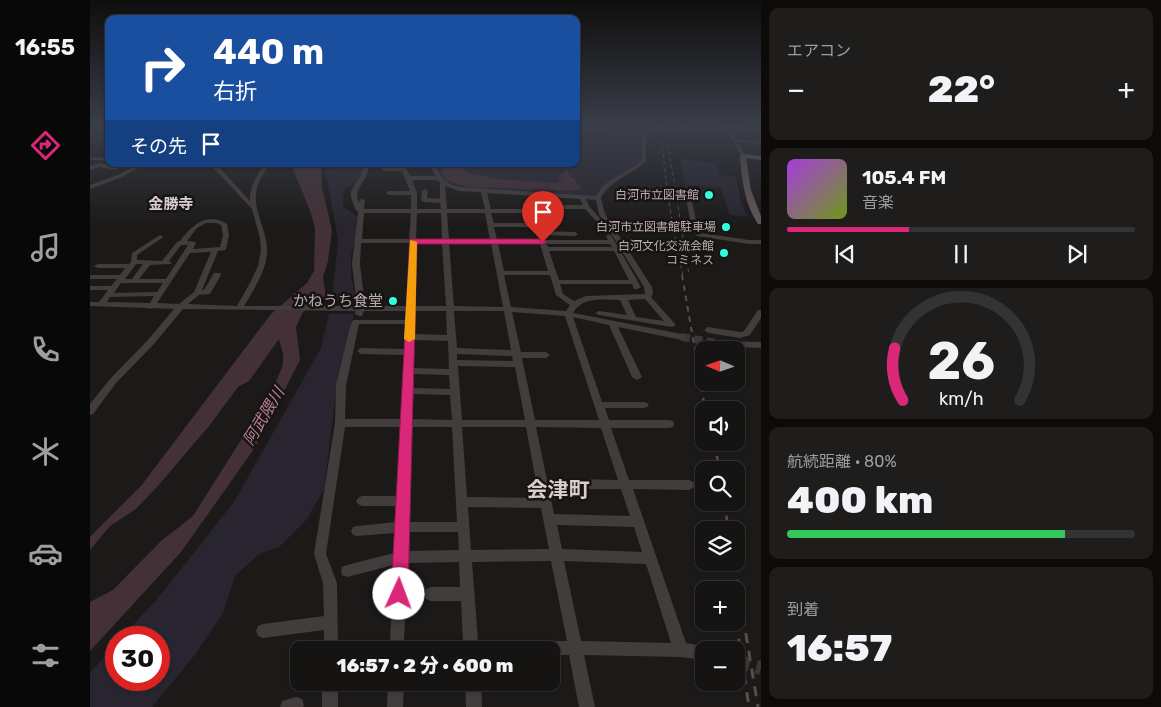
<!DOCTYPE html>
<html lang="ja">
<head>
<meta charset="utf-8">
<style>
	:root { --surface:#151413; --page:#1e1d1c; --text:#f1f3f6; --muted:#9d9ea0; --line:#343333; --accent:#db2777 }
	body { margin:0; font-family:Rubik,"Noto Sans JP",sans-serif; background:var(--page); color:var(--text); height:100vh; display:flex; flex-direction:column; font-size:19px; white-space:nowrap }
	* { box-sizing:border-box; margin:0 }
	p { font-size:16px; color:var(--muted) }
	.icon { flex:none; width:28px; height:28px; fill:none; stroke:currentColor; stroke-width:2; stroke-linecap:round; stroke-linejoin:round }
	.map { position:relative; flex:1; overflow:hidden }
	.details { display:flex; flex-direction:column; gap:8px; padding:8px; background:#0c0b0a; width:400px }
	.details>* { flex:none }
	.hud { position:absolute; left:15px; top:15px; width:475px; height:152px; border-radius:10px; box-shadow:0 1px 4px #0004,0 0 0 1px var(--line); background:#1a4fa0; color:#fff; overflow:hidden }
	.needle { width:32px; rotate:272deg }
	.fabs { position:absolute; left:605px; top:341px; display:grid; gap:10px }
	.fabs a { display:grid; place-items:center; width:50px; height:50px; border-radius:10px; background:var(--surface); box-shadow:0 1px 4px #0004,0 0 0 1px var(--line); font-size:25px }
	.speed { position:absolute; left:15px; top:626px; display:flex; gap:10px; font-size:25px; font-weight:700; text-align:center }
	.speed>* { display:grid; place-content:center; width:65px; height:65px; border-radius:50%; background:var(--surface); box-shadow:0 1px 4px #0004,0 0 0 1px var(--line); line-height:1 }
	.speed .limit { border:8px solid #d22; background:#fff; color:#111 }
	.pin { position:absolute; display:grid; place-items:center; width:42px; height:42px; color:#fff; margin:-51px -21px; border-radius:50% 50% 50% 0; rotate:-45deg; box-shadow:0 0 5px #0007 }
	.pin .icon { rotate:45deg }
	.me { position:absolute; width:55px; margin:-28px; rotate:2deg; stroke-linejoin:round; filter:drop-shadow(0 0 4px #0008) }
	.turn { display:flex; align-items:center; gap:18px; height:105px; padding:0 25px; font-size:22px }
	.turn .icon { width:65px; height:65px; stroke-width:2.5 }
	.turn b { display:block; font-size:35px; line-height:42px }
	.then { display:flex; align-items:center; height:48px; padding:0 25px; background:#0003; gap:10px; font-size:19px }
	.big { font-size:38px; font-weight:800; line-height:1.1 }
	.details .widget { flex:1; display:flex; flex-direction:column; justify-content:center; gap:8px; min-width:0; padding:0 18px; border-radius:10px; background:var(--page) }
	.details .dial { align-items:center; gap:0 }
	.dial svg { height:130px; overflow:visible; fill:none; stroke:var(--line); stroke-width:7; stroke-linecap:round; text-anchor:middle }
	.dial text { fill:var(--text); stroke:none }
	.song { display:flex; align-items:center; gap:15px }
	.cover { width:60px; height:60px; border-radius:8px; background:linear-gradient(135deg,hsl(280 70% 55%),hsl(80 70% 35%)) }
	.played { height:5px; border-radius:2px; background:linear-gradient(90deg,var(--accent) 35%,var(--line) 35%) }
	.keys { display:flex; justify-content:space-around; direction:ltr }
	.heat { display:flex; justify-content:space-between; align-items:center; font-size:28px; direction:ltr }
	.charge { height:8px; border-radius:4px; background:linear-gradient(90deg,#34c759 80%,var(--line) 0) }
	.trip { position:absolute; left:200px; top:641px; width:270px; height:50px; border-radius:10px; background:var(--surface); box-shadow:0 1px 4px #0004,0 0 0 1px var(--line); font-weight:800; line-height:50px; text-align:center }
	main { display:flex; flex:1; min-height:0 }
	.tab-bar { display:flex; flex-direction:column; width:90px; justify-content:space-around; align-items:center; background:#080808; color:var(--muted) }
	.tab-bar .icon { width:35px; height:35px }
	.tab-bar .selected { color:var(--accent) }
	.tab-bar b { font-size:22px; color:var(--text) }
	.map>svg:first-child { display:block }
	.green { fill:#282530 }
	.water { fill:#443037 }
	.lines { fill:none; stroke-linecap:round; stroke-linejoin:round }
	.minor-tunnel-far1 { stroke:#3c3737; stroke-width:8; stroke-dasharray:8 4.5; stroke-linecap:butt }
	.minor-tunnel { stroke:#3c3737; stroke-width:14; stroke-dasharray:14 7; stroke-linecap:butt }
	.minor { fill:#433c3c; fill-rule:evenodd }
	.major { fill:#615656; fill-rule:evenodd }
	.rail-far3 { stroke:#574d4d; stroke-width:1; stroke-dasharray:4 3; stroke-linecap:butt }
	.rail-far2 { stroke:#574d4d; stroke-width:2; stroke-dasharray:5.5 5; stroke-linecap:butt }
	.rail-far1 { stroke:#574d4d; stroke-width:2.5; stroke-dasharray:8 6; stroke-linecap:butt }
	.rail { stroke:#574d4d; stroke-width:3; stroke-dasharray:10 8; stroke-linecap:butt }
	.route { fill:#db2777; stroke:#8e194d }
	.slow { fill:#f59e0b }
	.poi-dot { fill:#2fffdf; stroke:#171514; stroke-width:2 }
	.labels { text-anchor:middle; stroke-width:5; stroke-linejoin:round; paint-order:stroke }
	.far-poi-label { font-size:12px; fill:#bdabad; stroke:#171514; text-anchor:end }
	.far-quarter-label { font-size:15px; font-weight:bold; fill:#d8cccd; stroke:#171514 }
	.poi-label { font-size:15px; fill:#bdabad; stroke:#171514; text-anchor:end }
	.water-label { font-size:16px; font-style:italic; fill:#ba8094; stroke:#171514 }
	.near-quarter-label { font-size:21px; font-weight:bold; fill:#d8cccd; stroke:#171514 }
</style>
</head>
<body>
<main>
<nav class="tab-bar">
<b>16:55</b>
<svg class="icon selected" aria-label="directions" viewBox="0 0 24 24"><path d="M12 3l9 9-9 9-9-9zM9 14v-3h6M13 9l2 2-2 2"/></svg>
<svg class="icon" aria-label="music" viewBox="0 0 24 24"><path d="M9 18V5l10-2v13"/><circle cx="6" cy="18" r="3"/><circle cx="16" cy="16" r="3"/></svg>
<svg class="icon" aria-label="phone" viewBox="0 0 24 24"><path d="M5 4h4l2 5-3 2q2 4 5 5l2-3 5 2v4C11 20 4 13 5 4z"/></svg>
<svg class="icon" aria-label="climate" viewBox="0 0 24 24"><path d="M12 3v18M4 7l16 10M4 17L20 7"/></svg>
<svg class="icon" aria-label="car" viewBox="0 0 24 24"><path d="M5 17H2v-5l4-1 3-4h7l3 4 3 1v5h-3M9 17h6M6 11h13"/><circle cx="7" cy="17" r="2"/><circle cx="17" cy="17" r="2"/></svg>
<svg class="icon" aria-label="filters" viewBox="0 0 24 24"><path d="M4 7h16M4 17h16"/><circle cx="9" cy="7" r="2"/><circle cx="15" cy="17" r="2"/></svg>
</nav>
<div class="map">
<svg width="671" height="707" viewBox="0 0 671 707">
	<rect width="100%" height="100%" fill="#1c1a19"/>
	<g class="green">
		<polygon points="486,130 549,134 553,137 552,159 549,163 509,189 506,196 502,197 367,188 348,177 344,164 486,164"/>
		<polygon points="591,159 626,163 630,175 646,177 651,203 658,217 640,215 630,187 595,185"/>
		<polygon points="242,164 274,164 269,183 254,188 253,206 267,216 265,241 261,255 261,276 266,300 242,300 248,240 236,173"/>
		<polygon points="239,314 264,314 248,375 234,489 217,519 189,547 169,554 145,576 133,613 104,656 62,707 0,707 0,673 26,644 26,680 69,680 69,638 32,637 68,598 144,502 231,348"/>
	</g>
	<g class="water">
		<polygon points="201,164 231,164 232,188 242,230 238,261 233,277 236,297 213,312 206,327 210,360 164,449 91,552 0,651 0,602 23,590 71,541 103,516 182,391 193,365 193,354 189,339 159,381 148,387 119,426 67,487 46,509 20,526 0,550 0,537 51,486 181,314 217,283 224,271 225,229 221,213"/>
		<polygon points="349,164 372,164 376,172 407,179 467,183 473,182 468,179 477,169 480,177 485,179 485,182 491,187 489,190 481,191 380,187 367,184 355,179"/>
	</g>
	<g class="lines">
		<polyline class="minor-tunnel-far1" points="592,337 632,344"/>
		<polyline class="minor-tunnel" points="646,661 671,668"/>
		<g class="minor">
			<polygon points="594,126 598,126 598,128 638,131 635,126 671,129 671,131 641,130 646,139 671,142 671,144 648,142 655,156 653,157 651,156 639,134 596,130 594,129"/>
			<path d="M486,128l56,3 9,1 5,5v24c-14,14 -36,19 -45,37l4,16 47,73 1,7 -2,3 25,28 -4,2 -73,-12 -4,-2 4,-2 28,4 -7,-15c-17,0 -37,-4 -47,13l109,21 4,3 -4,3 -64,-13 24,50 -5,3 -5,-3 -23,-52 -36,-8 29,85h42l3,1 2,2 -2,2 -3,1h-39l4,12h60l4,1 1,3 -1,3 -4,1h-58l18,52h60l4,2 2,3 -2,3 -4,2 -56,-1 53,154 18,3 5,2 1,2h-6v10l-23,-3 -97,-2 11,52h-16l-10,-52h-18v-5h-198l2,-5 5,-2 30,-1 4,-77 -47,12 -5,-2 -1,-4 1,-4 5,-2 47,-12 1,-20 -38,3 -4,-1 -2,-4 2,-4 4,-1 39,-4 1,-16h-35l-4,-2 -2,-3 2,-3 4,-2h35l3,-69h-55l-19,127 11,29 1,67h-14v-20l-61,8 -5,-2 -2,-5 2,-5 5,-2 61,-8 -1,-33 -9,-29 21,-131 1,-38 14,-58 3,-7h52l1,-9h-42l-2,5h-3l-4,-2 1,-3 -173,-2 -30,36 -37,38 -23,31 -3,1v-11l20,-25 37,-38 27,-32 -20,-1 -3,1 -3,-1 -58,-2v-4h9l9,-12h-18v-4h21l6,-7h-27v-4h30l5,-7h-27l-4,-2 4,-2h31l2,-2 1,-9 28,-18 3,2 -1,1 -25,17v5l25,1 15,-19 3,-1c12,-16 27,-30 47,-17l2,11 -3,14 -1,1 -7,1 -16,39h2l10,-17h6l1,2 -11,19 -11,1 -11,9 49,2 14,-25 7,-15 3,-15 -1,-13 -8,-29 -42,-45h6l34,37c-1,-15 7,-25 15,-37h4c-4,8 -10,15 -12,24 -6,21 11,42 10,64 -1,20 -13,37 -23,54h113l-5,-42 6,-52 -3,-3 -4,-12v-6l10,-16 3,-11h5c-1,4 -1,9 -3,12 -5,12 -12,13 -7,27l1,-4 5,1 -1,9h47v-14h-22l-3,-2 3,-2h21l-8,-20h-18l-3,-2 1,-1 19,-1 -1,-3h4l6,12h25l-5,-12h5c5,13 10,20 24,23l137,9c9,-18 32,-23 46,-36v-23l-4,-3 -62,-4zM322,180h25l3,2v17l-13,-1 1,-7 -3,-2 -3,2 -1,9 3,2 16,1 1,6h-24v-16zM355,186l14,5 22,1 4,17h-38zM397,193l93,6 3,6h-25l-3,2 3,2h27l14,15h4v-2l-14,-16 -3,-7 10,1 3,14 45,73 1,7 -59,2 -12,5 -11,-7 -3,-10h72l2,5h3l4,-2 -30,-52 -2,-1 -3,2 2,4h-63l-2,-5 32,1 3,-2 -3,-2 -33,-1 -9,-25h-4v3h-38zM274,213h47l-2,26h-47zM327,213h24l1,26h-26zM357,213h38l5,27 -41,-1zM401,213h39l3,10h-39zM116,223h10l5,2 2,10 -3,12 -27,2 3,-6 -1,-1 -8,-1 10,-13zM404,227h40l5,13h-42zM271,243h48l-3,63h-41l-5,-42zM326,243h26l4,63h-32zM359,243h42l12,64 -49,-1zM408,244h42l8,27h-44zM456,244h64l2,3h-64zM91,245h7l-22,34h-27l11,-14 21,-1 1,-1 -3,-2zM459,251h65l15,29h-70zM121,252l-17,40 -15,12 -22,-1 33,-50zM46,264h7l-11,15h-7zM414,275h46l6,20 14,10 -4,6 -55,-4zM31,283h42l-6,9 -43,1zM64,296l-4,7 -43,-1 3,-5zM555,299l19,22 -28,-4 -8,-17zM324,311h32l1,24 -34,-1zM364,311h50l7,39 -54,-2zM422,312l53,4 34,104h-64l-13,-62h24l4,-3 -4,-3h-25zM269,324h46l-1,25 -43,-1 -4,3 4,3 43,1 -3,64h-56l1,-34zM323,340l35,1 1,28 -37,-1zM367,354l55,2 1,5 -56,-1zM368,366l57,1 10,53h-63zM322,374l37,1 1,14 -38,-1zM321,394l39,1 2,25 -41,-1zM321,427h41l5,95h-49zM372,427h64l13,71 -72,-1zM446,427l65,1 17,52 -44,-1 -4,2 -2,3 2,3 4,2h47l9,27 -76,-2zM378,507l73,1 8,41 -78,1zM467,525l77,2 8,25 -80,-3zM318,532h50l1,18 -52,1zM461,561l16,80 -89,1 -6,-80zM474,561l82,3 25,79 -90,-2zM369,562l1,25h-29l-5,2 -2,5 2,5 5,2h30l2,41h-59l3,-79z"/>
			<polygon points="19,129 19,131 0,135 0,133"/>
			<polygon points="19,157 19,160 0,160 0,158"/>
			<polygon points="9,163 24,166 32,164 40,164 24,170 9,167 0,170 0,166"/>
			<polygon points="49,164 55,164 32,177 0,189 0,185 28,175"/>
			<polygon points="594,187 599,188 607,225 611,233 659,240 671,240 671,244 659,244 607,236 601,225"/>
			<polygon points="668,310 671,310 671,318 660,335 650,338 618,333 614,330 618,327 650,332 654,331"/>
			<polygon points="632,341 671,342 671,348 629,346 628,344"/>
			<rect x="232" y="682" width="16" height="25"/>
			<polygon points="298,682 314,682 313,707 297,707"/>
			<polygon points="375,682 391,682 392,707 376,707"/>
			<polygon points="206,697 212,699 214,705 213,707 190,707 192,701"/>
		</g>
		<path class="major" d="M653,154l18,2v4l-15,-2 5,32 10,26v8h-3c-14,-21 -16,-44 -18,-68z"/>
		<g class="rail-far3">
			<path d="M571,126c3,51 11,101 22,150"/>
			<polyline points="578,144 599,275"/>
		</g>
		<polyline class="rail-far2" points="592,275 611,385"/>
		<g class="rail-far1">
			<polyline points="611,384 615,410"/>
			<polyline points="625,442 629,470"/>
			<polyline points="634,502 638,526"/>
		</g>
		<g class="rail">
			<polyline points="638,525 639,530"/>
			<polyline points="644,562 668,707"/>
			<polyline points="646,621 659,707"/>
		</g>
	</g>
	<linearGradient id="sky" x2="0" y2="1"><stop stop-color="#0f0e0e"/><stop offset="0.56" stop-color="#3a3e49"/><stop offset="1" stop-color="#3a3e49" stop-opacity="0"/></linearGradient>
	<rect width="671" height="225" fill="url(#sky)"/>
	<polygon class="route" points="320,239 453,239 457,242 453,244 327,244 318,594 316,600 309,602 303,600 301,594"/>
	<polygon class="slow" points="320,240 327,242 325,339 319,342 314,339"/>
	<g class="poi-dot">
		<circle cx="619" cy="195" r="5"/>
		<circle cx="636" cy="227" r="5"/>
		<circle cx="634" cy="253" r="5"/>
		<circle cx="303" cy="301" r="5"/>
	</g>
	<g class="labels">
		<g class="far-poi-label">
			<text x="609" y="199">白河市立図書館</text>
			<text x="626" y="231">白河市立図書館駐車場</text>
			<text x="624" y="250">白河文化交流会館<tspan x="624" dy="14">コミネス</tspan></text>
		</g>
		<g class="far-quarter-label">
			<text x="81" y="209">金勝寺</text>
		</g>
		<g class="poi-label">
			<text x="293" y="306">かねうち食堂</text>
		</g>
		<g class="water-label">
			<text transform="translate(173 416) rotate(-59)" y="6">阿武隈川</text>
		</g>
		<g class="near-quarter-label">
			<text x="468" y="497">会津町</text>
		</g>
	</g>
</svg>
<div class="fabs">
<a><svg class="needle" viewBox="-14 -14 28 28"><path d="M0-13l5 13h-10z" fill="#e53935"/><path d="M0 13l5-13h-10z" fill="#9d9ea0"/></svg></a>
<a><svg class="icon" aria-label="sound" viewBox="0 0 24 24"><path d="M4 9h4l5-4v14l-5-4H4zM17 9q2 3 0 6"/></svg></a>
<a><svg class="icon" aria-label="search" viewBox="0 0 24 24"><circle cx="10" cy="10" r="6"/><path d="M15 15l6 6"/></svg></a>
<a><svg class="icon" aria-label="layers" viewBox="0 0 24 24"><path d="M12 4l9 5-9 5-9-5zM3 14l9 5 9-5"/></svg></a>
<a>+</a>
<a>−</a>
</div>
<div class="speed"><div class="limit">30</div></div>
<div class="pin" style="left:453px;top:242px;background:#d93025"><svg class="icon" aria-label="arrive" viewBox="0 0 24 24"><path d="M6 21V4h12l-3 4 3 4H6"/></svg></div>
<svg class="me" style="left:309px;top:594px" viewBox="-20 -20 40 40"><circle r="19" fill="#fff"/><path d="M0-13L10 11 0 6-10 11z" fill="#db2777"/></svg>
<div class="trip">16:57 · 2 分 · 600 m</div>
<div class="hud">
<div class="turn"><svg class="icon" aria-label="right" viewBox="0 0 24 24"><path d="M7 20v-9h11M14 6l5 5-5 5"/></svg><div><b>440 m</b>右折</div></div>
<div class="then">その先<svg class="icon" aria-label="arrive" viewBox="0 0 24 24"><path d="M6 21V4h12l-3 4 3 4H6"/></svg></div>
</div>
</div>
<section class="details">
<div class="widget"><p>エアコン</p>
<div class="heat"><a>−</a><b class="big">22°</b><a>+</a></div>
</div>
<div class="widget">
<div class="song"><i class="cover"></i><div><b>105.4 FM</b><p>音楽</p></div></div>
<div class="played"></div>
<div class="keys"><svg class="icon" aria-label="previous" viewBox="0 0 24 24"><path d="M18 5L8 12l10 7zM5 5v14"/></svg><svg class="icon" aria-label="pause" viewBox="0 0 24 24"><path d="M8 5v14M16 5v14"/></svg><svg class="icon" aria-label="next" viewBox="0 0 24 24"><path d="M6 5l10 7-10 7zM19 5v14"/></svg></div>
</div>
<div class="widget dial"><svg viewBox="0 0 100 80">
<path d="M14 69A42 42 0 1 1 86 69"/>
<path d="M14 69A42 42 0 0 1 9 37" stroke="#db2777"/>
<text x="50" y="56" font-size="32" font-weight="700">26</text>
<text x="50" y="72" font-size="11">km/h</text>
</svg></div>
<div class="widget"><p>航続距離 · 80%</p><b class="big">400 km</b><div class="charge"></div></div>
<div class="widget"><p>到着</p><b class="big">16:57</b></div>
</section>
</main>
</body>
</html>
